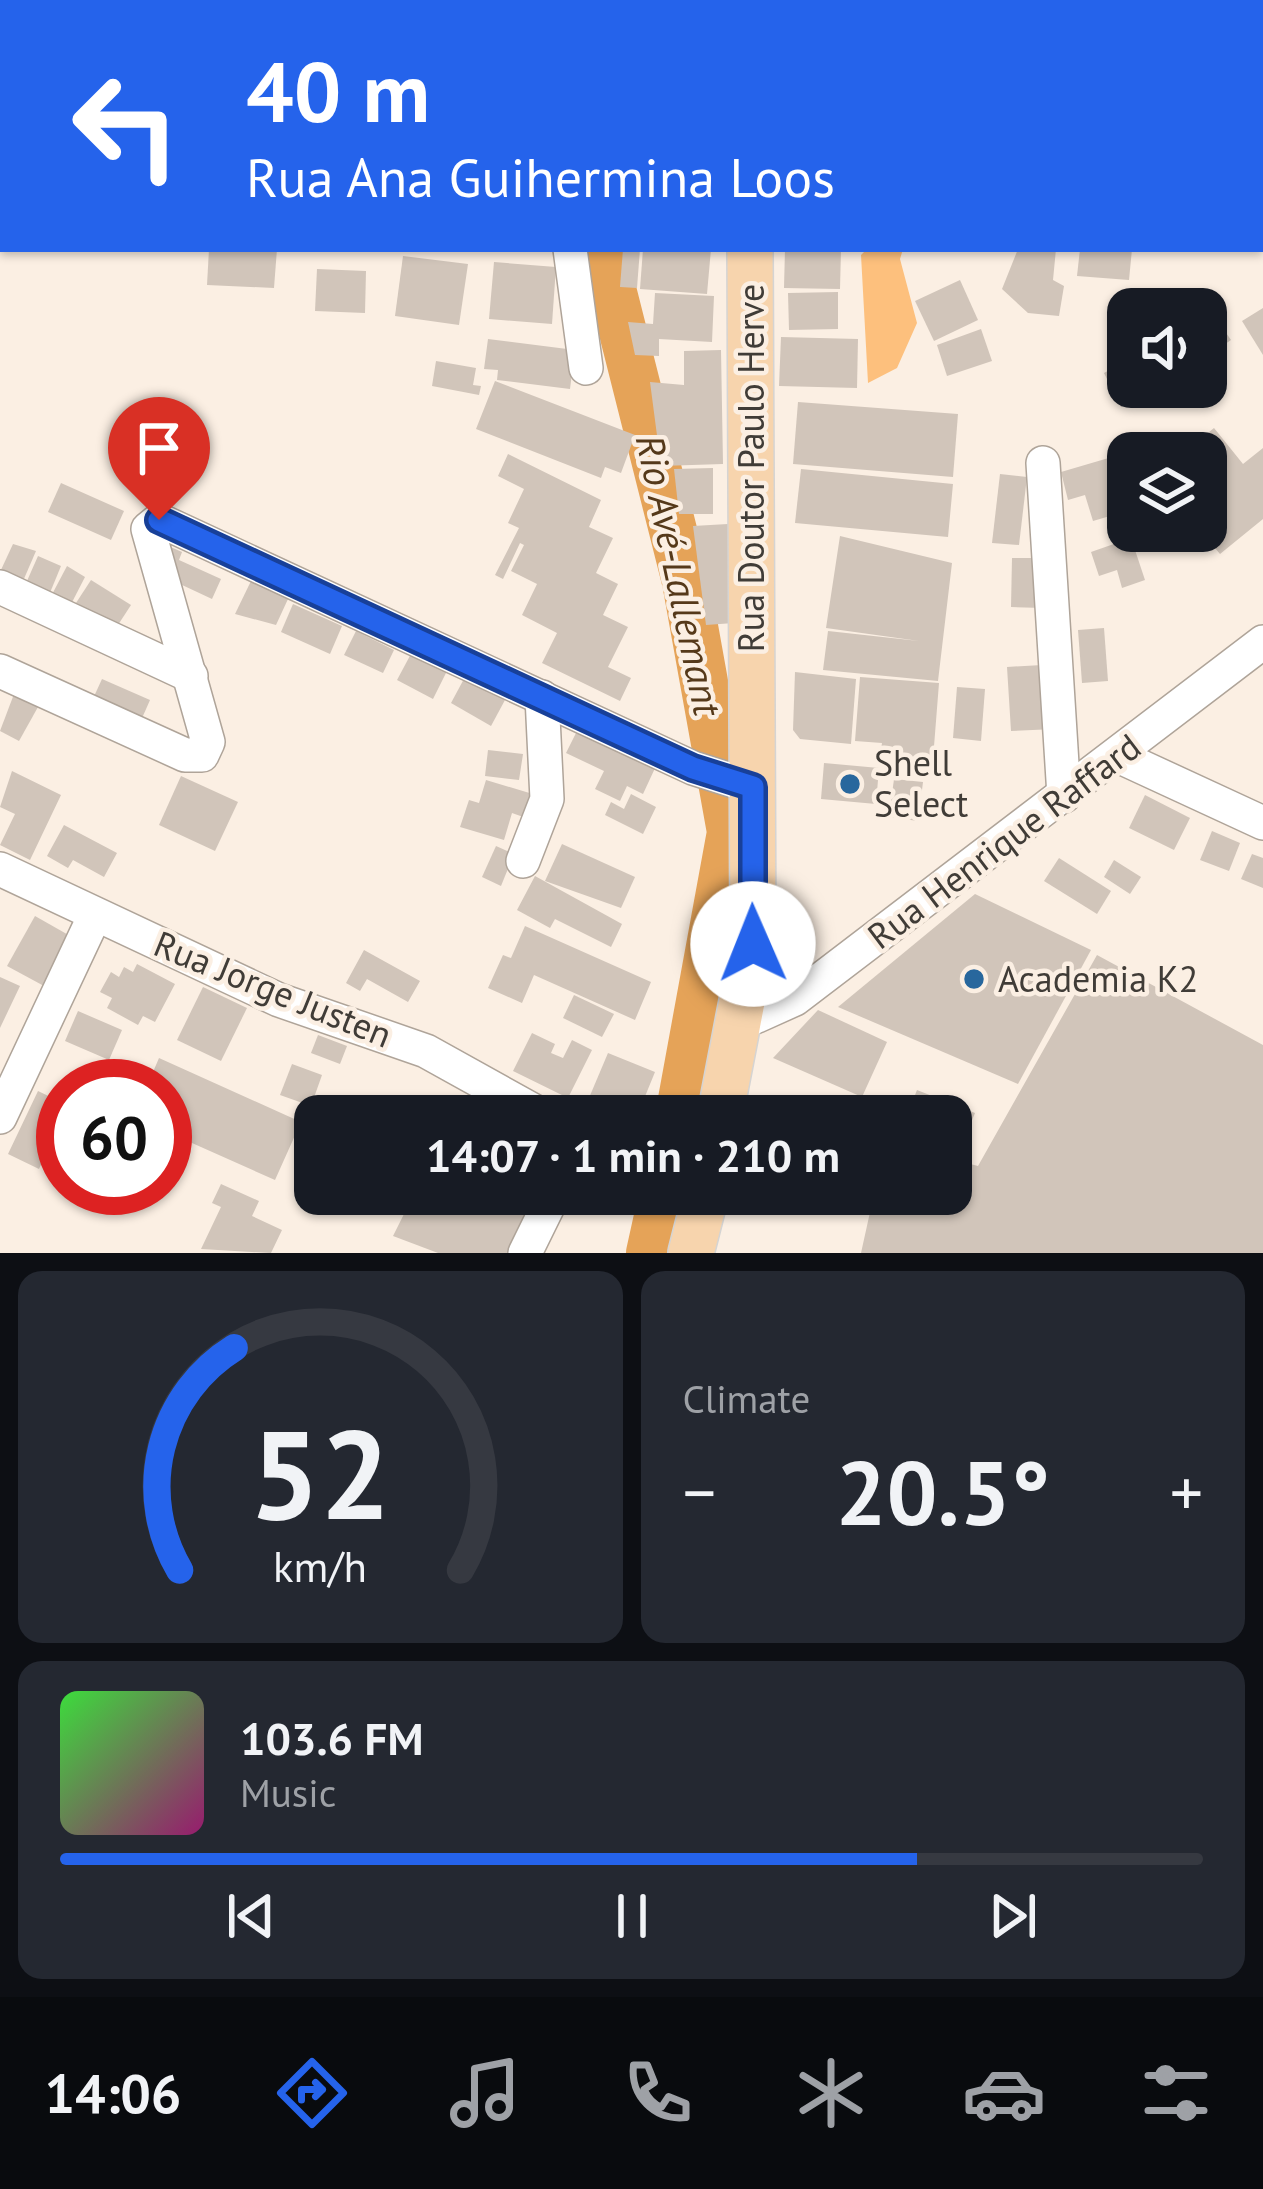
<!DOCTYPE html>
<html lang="en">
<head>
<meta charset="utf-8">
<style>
	:root { --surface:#171b24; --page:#242831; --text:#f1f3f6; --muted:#9ea1a6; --line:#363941; --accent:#2563eb }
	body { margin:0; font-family:"PT Sans",sans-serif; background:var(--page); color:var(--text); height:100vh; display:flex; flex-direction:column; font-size:45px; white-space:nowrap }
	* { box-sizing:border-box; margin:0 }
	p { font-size:39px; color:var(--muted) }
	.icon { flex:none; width:66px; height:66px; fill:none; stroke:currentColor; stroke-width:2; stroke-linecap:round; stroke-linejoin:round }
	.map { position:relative; height:1253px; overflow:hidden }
	.details { display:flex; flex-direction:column; gap:18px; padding:18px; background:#0d0f14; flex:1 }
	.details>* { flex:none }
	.banner { position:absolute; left:0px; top:0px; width:1263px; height:252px; box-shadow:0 3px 9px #0004; background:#2563eb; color:#fff; overflow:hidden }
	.buttons { position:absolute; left:1107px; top:288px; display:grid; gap:24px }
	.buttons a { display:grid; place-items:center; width:120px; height:120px; border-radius:24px; background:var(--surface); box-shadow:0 3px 9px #0004; font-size:60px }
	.speed { position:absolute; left:36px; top:1059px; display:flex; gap:24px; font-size:60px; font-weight:700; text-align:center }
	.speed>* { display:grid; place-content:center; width:156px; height:156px; border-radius:50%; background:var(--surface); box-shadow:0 3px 9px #0004; line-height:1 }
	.speed .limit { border:18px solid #d22; background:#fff; color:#111 }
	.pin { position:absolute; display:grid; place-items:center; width:102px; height:102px; color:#fff; margin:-123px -51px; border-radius:50% 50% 50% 0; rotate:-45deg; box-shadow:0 0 12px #0007 }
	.pin .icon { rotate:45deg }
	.me { position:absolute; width:132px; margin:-66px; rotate:359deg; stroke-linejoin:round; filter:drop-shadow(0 0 9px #0008) }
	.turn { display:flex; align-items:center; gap:42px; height:252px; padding:0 48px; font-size:54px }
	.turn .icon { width:156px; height:156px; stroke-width:2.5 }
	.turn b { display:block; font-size:84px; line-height:102px }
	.big { font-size:90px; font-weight:700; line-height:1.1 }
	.details .card { flex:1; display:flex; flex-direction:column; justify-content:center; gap:18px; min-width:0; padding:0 42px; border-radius:24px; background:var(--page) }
	.details .dial { align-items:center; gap:0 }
	.dial svg { height:312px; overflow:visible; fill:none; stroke:var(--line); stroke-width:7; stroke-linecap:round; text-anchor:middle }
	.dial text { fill:var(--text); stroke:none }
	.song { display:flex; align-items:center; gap:36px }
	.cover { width:144px; height:144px; border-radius:18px; background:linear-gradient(135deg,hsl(120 70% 55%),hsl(320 70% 35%)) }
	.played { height:12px; border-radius:6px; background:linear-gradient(90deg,var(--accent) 75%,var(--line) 75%) }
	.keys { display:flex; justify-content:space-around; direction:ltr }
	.heat { display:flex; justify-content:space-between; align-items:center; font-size:66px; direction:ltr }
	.details .tiles { flex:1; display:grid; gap:18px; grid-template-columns:1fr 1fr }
	.card:last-child { grid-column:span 2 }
	.trip { position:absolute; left:294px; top:1095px; width:678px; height:120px; border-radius:24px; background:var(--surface); box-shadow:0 3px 9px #0004; font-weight:700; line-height:120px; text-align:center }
	.dock { display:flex; height:192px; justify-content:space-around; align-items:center; background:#090b0e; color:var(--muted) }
	.dock .icon { width:84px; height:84px }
	.dock .current { color:var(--accent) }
	.dock b { font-size:54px; color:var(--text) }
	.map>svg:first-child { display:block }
	.green { fill:#fdc07d }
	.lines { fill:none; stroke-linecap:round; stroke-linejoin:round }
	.river { stroke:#e5a358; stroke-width:48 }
	.building { fill:#d1c5ba }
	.minor-casing { stroke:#afa499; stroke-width:36 }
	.major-casing { stroke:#d5d4d3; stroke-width:48 }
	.minor { stroke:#fff; stroke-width:33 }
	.major { stroke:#f7d4ad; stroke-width:45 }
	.route-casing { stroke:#184099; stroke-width:30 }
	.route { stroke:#2563eb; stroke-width:21 }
	.poi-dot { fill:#28679d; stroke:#fbefe3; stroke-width:4.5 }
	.labels { text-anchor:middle; stroke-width:9; stroke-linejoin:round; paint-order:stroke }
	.street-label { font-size:36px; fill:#403c37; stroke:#fbefe3 }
	.poi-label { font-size:36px; fill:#403c37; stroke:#fbefe3; text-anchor:start }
	.water-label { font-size:39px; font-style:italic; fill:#55391a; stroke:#fbefe3 }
</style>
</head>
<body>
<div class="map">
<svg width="1263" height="1253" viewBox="0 0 1263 1253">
	<rect width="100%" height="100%" fill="#fbefe3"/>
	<polygon class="green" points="867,249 903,249 900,259 917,323 897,368 868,383 861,255"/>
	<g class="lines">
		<g class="river">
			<polyline points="577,0 578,3"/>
			<polyline points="602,249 686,582 731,832 679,1116"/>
			<polyline points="650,1253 663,1194"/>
		</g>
	</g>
	<g class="building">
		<polygon points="209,249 277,249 274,288 207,285"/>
		<polygon points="623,249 640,249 637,288 620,287"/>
		<polygon points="643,249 711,249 707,294 640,289"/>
		<polygon points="785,249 841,249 840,289 784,288"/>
		<polygon points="1018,249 1056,249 1053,280 1064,286 1059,316 1028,313 1002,289"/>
		<polygon points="1080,249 1132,249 1129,280 1077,276"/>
		<polygon points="403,256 468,264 459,325 395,316"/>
		<polygon points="494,262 556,267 552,324 489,319"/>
		<polygon points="317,269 366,271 365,313 315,311"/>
		<polygon points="960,280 978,320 934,341 915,301"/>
		<polygon points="838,292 838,329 789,330 788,293"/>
		<polygon points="655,293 714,296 712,342 659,339 659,356 635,355 628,322 653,324"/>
		<polygon points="1206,304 1231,340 1206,357"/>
		<polygon points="1263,308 1263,355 1242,321"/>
		<polygon points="981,329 992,361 947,376 937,345"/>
		<polygon points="781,337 858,339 857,388 779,386"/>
		<polygon points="488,339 575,350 570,389 497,380 498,370 484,369"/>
		<polygon points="721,350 723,464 661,466 650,382 684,385 684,351"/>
		<polygon points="1128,360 1128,387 1160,387 1121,407 1104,373"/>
		<polygon points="436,361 476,368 473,385 481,386 479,395 432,386"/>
		<polygon points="495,381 635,435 621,473 605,467 601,478 476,429"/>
		<polygon points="798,402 958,414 953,477 793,464"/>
		<polygon points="1214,428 1243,464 1263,448 1263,519 1220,554 1201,531 1206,531 1206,453 1183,453"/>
		<polygon points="508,454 601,500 589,527 613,538 596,573 618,584 603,615 628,627 608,667 631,678 620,701 542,663 557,633 522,615 537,584 511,571 524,545 520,543 503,579 495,575 519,528 508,523 524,489 498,476"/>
		<polygon points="1112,457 1127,511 1093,521 1085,495 1068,500 1061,472"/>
		<polygon points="713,468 713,514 679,514 674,469"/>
		<polygon points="801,469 953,484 948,537 795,523"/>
		<polygon points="1000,474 1027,477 1019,545 992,543"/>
		<polygon points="61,483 124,511 111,540 48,512"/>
		<polygon points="728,524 734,623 706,625 693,526"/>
		<polygon points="840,536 952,563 938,681 823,670 828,631 919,641 826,628"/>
		<polygon points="1131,538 1145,580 1122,588 1117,570 1099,576 1091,552"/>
		<polygon points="13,544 36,551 20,588 0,572"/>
		<polygon points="166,545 182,552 179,560 221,579 212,599 180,584"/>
		<polygon points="38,556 61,566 47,600 23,590"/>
		<polygon points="1012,558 1044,558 1043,608 1011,607"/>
		<polygon points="67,566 85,577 67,612 48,602"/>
		<polygon points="91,580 131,605 116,628 76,603"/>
		<polygon points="251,581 288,599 276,625 235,614"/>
		<polygon points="293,604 342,626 330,654 281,632"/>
		<polygon points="1104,628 1108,681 1082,683 1078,630"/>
		<polygon points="356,631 394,650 383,673 344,655"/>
		<polygon points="412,652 447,671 433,699 397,680"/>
		<polygon points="1042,665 1055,729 1011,731 1007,667"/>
		<polygon points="795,672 856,679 851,744 800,739 793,730"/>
		<polygon points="465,677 505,700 491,726 451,703"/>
		<polygon points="860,677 939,683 933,759 880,755 882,743 855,741"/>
		<polygon points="102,679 150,700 139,725 91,703"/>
		<polygon points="957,687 985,689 981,741 953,738"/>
		<polygon points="14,694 38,707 19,741 0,731"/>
		<polygon points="578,729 656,766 643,794 627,786 620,801 595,789 604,771 566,753"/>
		<polygon points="488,750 523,754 519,780 485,776"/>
		<polygon points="824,763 879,768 876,804 821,799"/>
		<polygon points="12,771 61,795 30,860 0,845 15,814 0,807"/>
		<polygon points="181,776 238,802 215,851 159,825"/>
		<polygon points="894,779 923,782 918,821 889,817"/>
		<polygon points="486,780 536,795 529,819 512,813 504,840 460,827 469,800 479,803"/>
		<polygon points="631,794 656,807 643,834 605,815 611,802 624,809"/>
		<polygon points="1145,795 1190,818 1174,850 1129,828"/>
		<polygon points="64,825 117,853 104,877 73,860 68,868 47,856"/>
		<polygon points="1212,831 1240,843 1229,871 1200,860"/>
		<polygon points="562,844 635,877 621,908 545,881"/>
		<polygon points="496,846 514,854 501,886 482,877"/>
		<polygon points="1252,854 1263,858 1263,888 1241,879"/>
		<polygon points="1059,858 1111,891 1097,914 1044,881"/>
		<polygon points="1114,860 1141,877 1130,894 1104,877"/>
		<polygon points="535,876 622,924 611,947 555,919 550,928 517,910"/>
		<polygon points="975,894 1091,950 1018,1084 838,1007"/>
		<polygon points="35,916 72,937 44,986 7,966"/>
		<polygon points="525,926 651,982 635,1020 534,975 522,1003 488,988 503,955 511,958"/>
		<polygon points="364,950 420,981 408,1002 367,979 360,991 346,983"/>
		<polygon points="1097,955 1263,1045 1263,1253 861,1253 874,1194 951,1194 951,1159 978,1166"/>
		<polygon points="137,964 175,984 155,1022 143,1016 138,1025 107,1008 112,998 100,992 111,972 119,977 124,967 133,972"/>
		<polygon points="0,977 20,986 0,1028"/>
		<polygon points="203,987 247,1008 221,1061 177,1040"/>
		<polygon points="574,995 614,1014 602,1037 563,1018"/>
		<polygon points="818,1010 887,1042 862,1097 773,1058"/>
		<polygon points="78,1011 122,1030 109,1060 65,1041"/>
		<polygon points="532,1033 555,1044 551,1053 563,1058 572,1040 592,1050 568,1098 513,1071"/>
		<polygon points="318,1035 347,1046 340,1064 311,1053"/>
		<polygon points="608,1053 655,1072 637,1116 611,1116 586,1105"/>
		<polygon points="159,1058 301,1122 275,1180 165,1131 165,1086 147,1086"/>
		<polygon points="292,1064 322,1075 311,1106 280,1095"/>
		<polygon points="917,1090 975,1113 965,1137 951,1131 951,1116 908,1113"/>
		<polygon points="38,1091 63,1103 63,1140 54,1135 39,1169 8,1154"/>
		<polygon points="221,1184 259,1201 252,1216 282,1230 271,1253 201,1249 221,1207 212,1203"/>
		<polygon points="414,1194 543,1194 515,1253 438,1253 393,1236"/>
	</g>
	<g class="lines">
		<g class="minor-casing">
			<g id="minor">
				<polyline points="377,0 405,3"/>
				<polyline points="538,0 538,3"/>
				<polyline points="570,249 586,368"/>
				<polyline points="1043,463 1064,796"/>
				<polyline points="0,587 191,676"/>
				<polyline points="0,671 185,755 202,755 208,742 148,529 159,520 693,768 753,787"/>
				<polyline points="1118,756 1263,823"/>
				<polyline points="523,861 547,799 542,697"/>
				<polyline points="0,869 279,1000 426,1051 543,1116"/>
				<polyline points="737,1025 795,999 1263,642"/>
				<polyline points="0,1117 95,915"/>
				<polyline points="525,1253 554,1194"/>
			</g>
		</g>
		<g class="major-casing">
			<g id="major">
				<polyline points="753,3 753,0"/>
				<polyline points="720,1116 753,944 750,249"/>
				<polyline points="691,1253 706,1194"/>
			</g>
		</g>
		<use href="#minor" class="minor"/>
		<use href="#major" class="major"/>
	</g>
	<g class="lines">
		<g class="route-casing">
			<polyline id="route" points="159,520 693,768 753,787 753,944"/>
		</g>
		<use href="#route" class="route"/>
	</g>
	<g class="poi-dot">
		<circle cx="850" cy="784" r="12"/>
		<circle cx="974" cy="979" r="12"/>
	</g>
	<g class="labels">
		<g class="street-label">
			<text transform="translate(751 468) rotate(-90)" y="13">Rua Doutor Paulo Herve</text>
			<text transform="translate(1004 841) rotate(-37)" y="13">Rua Henrique Raffard</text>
			<text transform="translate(273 989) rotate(22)" y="13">Rua Jorge Justen</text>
		</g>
		<g class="poi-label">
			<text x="874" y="776">Shell<tspan x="874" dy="41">Select</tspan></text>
			<text x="998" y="992">Academia K2</text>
		</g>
		<g class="water-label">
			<text transform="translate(679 575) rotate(78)" y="14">Rio Avé‐Lallemant</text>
		</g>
	</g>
</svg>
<div class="buttons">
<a><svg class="icon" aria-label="sound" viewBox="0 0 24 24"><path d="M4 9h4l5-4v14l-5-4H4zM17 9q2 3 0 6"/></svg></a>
<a><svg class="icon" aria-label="layers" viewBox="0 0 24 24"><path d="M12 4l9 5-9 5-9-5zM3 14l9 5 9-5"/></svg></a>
</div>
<div class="speed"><div class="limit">60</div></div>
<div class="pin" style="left:159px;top:520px;background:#d93025"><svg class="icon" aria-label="arrive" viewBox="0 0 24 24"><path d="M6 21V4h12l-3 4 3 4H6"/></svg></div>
<svg class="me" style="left:753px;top:944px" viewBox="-20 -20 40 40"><circle r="19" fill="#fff"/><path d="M0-13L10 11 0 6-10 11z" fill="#2563eb"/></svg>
<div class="trip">14:07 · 1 min · 210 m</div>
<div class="banner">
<div class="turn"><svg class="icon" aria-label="left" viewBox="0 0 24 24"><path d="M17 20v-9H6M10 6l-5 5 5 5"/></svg><div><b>40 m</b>Rua Ana Guihermina Loos</div></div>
</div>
</div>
<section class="details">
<div class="tiles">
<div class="card dial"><svg viewBox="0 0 100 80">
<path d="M14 69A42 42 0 1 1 86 69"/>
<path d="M14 69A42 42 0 0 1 28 12" stroke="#2563eb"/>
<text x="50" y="56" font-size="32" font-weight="700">52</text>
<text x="50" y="72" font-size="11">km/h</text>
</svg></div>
<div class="card"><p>Climate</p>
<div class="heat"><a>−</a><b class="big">20.5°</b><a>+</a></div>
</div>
<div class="card">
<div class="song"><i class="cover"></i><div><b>103.6 FM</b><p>Music</p></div></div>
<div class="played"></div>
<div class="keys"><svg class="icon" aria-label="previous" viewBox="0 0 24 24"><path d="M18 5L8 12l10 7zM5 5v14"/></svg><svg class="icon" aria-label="pause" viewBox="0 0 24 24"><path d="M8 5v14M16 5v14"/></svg><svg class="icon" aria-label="next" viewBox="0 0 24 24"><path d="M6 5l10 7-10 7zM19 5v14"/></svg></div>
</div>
</div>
</section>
<nav class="dock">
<b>14:06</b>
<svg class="icon current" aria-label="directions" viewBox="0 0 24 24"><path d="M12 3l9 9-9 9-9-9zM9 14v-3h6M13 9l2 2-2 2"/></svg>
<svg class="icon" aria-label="music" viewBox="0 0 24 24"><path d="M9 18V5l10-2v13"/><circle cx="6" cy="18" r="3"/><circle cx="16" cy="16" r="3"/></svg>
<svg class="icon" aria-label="phone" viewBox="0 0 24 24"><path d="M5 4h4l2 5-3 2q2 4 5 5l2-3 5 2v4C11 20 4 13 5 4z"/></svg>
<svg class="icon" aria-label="climate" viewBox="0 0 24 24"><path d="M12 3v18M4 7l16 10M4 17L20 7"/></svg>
<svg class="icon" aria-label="car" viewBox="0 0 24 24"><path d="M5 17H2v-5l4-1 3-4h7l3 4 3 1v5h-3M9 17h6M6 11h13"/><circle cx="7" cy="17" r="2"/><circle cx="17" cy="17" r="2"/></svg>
<svg class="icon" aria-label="filters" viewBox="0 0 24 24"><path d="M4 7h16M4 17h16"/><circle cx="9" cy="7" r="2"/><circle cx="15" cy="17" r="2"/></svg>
</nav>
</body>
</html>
